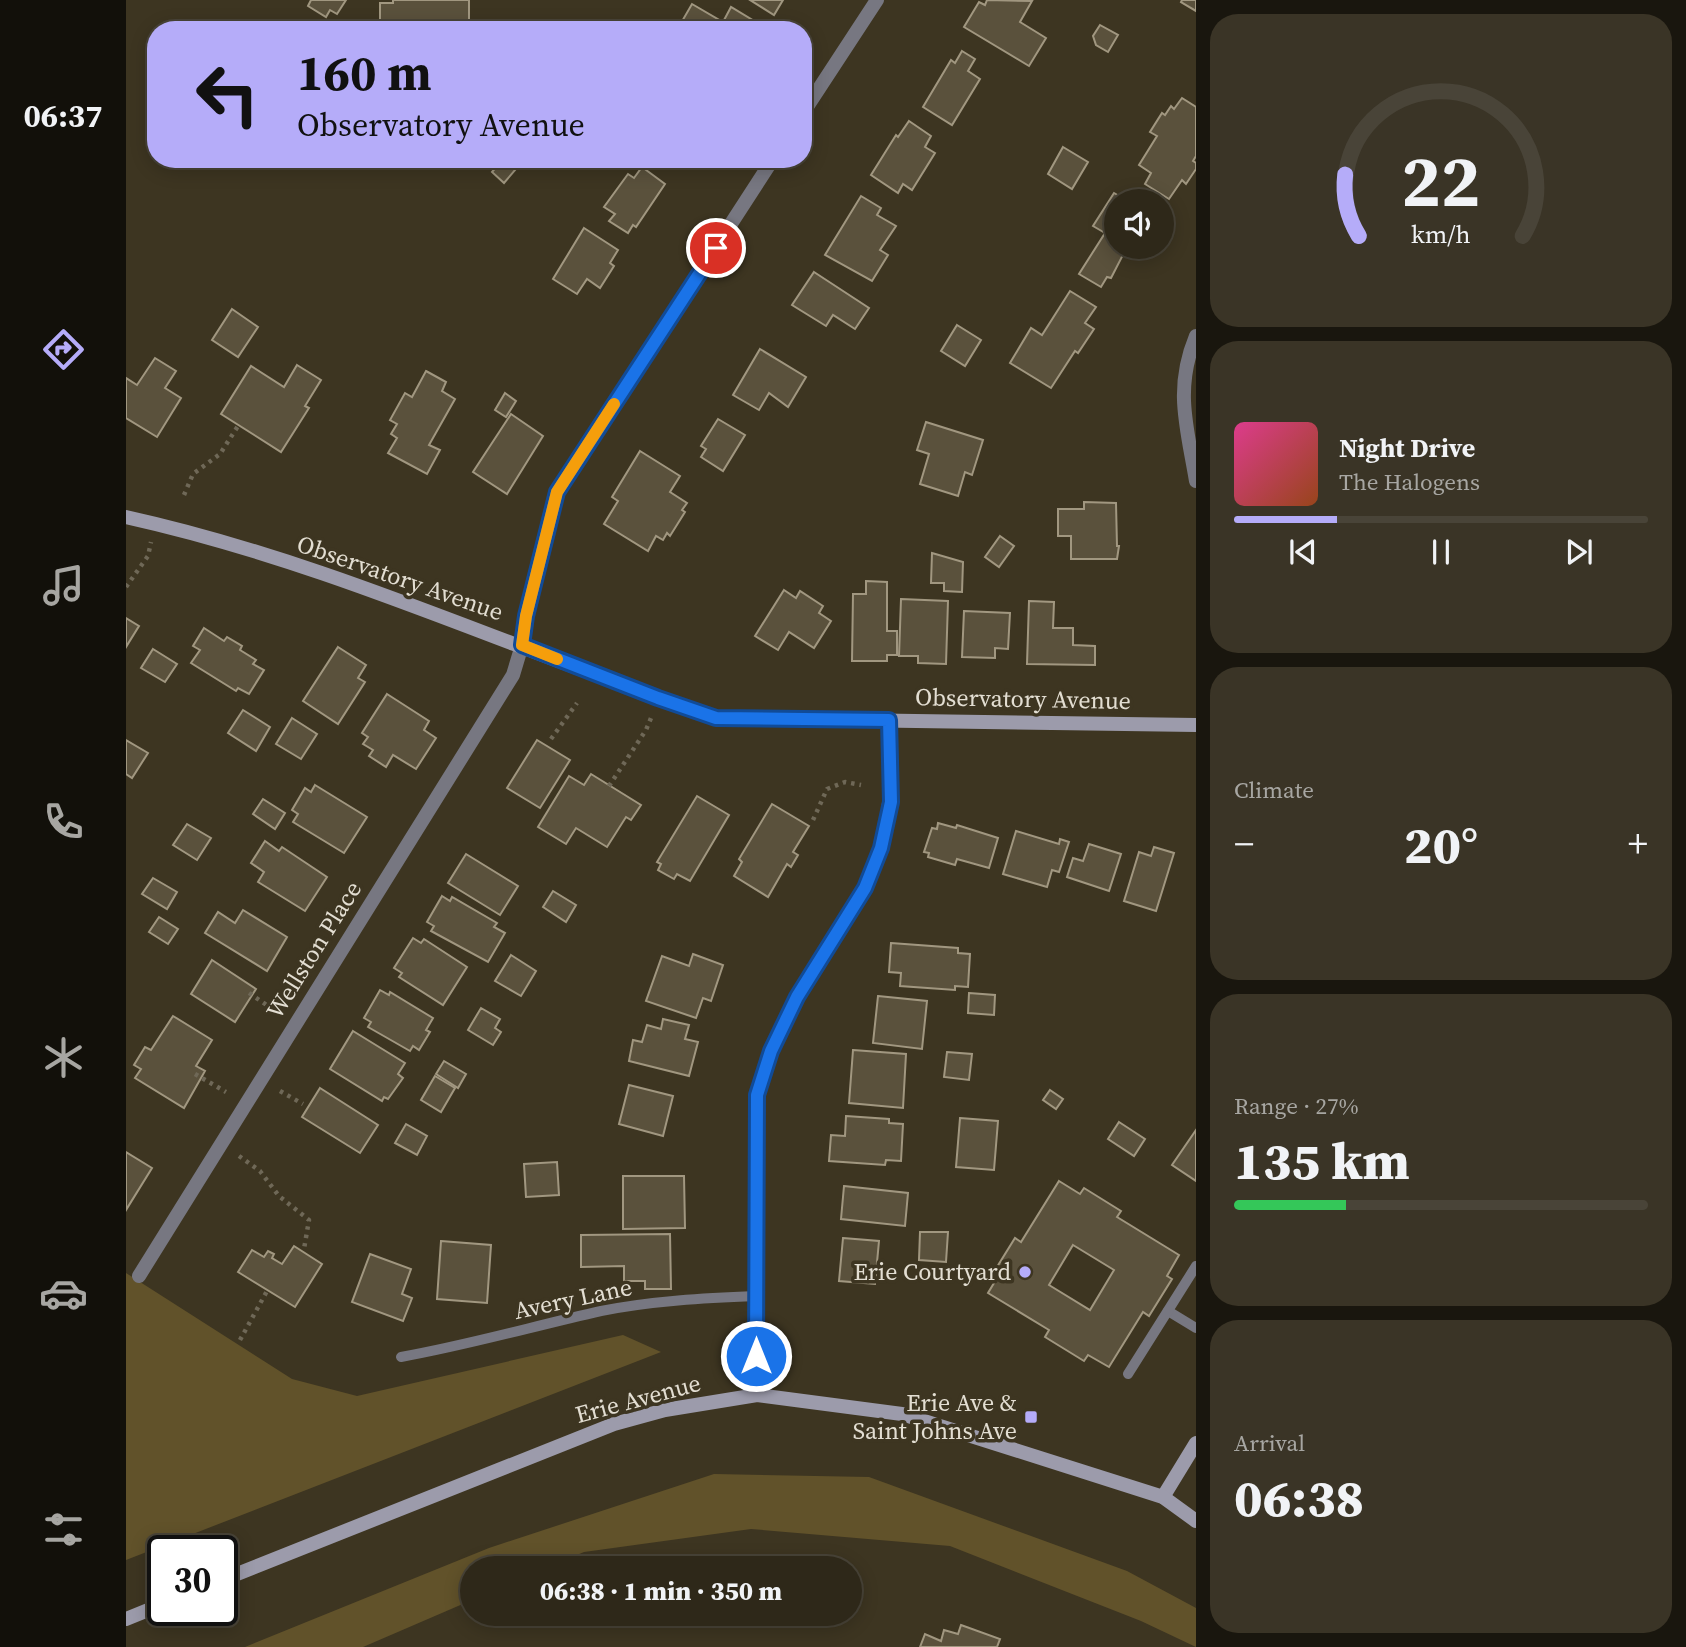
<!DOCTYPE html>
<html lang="en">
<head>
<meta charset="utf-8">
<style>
	:root { --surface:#2e2819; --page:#3a3426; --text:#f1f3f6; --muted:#a7a6a2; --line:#494438; --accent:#b5acf9 }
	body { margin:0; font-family:"Source Serif 4",serif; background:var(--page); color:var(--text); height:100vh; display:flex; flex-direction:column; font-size:26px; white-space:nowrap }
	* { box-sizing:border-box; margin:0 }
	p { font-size:23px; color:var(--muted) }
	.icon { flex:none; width:38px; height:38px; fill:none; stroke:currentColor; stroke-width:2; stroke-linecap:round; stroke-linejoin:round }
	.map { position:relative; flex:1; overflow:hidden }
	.details { display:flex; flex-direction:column; gap:14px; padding:14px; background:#19160e; width:490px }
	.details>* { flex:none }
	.top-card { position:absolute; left:21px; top:21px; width:665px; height:147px; border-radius:28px; box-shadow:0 4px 18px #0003,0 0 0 2px var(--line); background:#b5acf9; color:#111; overflow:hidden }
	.buttons { position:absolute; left:978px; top:189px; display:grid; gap:14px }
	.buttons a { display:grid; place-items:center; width:70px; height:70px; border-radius:50%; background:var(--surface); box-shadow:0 4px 18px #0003,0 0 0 2px var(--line); font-size:35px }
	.speed { position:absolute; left:21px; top:1535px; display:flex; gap:14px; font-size:35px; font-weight:700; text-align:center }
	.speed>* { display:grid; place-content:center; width:91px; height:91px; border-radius:50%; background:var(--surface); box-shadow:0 4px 18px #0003,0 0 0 2px var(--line); line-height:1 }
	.speed .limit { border:4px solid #111; border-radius:10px; background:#fff; color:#111 }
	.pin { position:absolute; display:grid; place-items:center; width:60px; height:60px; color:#fff; margin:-30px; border:4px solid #fff; border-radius:50%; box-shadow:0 2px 7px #0007 }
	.me { position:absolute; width:77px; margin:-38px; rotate:0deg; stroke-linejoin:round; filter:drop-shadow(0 0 5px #0008) }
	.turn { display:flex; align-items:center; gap:24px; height:147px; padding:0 35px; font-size:32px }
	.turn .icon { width:91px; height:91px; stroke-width:2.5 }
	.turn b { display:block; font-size:49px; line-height:60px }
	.big { font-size:52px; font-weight:800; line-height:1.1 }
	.details .card { flex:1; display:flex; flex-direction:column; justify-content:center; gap:10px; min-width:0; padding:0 24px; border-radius:28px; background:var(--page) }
	.details .dial { align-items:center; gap:0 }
	.dial svg { height:182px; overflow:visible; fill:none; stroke:var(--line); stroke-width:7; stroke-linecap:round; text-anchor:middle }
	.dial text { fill:var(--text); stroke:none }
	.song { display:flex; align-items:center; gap:21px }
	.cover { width:84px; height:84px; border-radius:10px; background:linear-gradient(135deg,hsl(330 70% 55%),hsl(20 70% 35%)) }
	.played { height:7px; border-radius:4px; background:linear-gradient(90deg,var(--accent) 25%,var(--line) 25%) }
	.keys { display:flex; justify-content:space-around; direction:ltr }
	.heat { display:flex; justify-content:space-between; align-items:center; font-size:38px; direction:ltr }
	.charge { height:10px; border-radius:5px; background:linear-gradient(90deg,#34c759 27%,var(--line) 0) }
	.trip { position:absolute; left:334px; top:1556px; width:402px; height:70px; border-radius:35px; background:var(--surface); box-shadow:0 4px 18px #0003,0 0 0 2px var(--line); font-weight:800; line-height:70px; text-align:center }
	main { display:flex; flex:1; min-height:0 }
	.menu { display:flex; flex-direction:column; width:126px; justify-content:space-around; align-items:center; background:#12100a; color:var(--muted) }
	.menu .icon { width:49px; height:49px }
	.menu .on { color:var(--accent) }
	.menu b { font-size:32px; color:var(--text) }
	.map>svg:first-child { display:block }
	.green { fill:#61522a }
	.building { fill:#5a513c; stroke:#a19780; stroke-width:2; fill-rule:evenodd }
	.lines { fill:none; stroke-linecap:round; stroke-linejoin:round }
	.path { stroke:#6f6857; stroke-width:4.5; stroke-dasharray:3.5 5; stroke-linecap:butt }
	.lane { stroke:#777781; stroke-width:10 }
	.street { stroke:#777781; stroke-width:14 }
	.secondary { stroke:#9c9bab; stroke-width:14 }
	.route-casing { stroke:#114b97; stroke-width:18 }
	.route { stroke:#1a73e8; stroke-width:12 }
	.slow { stroke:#f59e0b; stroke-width:12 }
	.poi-dot { fill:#b5acf9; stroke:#3d3521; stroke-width:2.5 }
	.labels { text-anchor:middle; stroke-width:7; stroke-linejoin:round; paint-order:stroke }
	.street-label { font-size:24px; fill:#e3ded2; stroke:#3d3521 }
	.poi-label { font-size:24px; fill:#e3ded2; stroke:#3d3521; text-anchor:end }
</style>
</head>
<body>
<main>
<nav class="menu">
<b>06:37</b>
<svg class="icon on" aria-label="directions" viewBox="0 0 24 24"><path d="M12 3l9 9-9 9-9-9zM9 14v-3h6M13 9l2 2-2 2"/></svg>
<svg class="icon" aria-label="music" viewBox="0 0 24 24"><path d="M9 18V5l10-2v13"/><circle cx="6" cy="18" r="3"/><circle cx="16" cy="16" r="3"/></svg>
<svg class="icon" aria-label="phone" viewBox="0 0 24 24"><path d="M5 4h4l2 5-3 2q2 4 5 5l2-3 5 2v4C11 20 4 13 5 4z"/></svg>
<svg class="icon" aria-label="climate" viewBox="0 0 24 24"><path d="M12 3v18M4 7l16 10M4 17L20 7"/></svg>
<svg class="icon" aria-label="car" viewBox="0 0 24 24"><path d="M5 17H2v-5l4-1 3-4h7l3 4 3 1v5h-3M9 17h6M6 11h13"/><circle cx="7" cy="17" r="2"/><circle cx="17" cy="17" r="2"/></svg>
<svg class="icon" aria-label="filters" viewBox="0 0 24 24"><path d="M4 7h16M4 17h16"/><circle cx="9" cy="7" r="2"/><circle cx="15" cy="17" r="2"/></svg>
</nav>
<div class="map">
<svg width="1070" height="1647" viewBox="0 0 1070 1647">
	<rect width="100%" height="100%" fill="#3d3521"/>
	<g class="green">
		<polygon points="0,1273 166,1379 231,1396 497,1335 535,1352 0,1560"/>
		<polygon points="588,1474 743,1477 1001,1571 1070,1608 1070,1647 1015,1621 824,1546 625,1529 458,1552 420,1568 346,1568 346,1600 237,1647 119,1647 363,1548"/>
	</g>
	<g class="building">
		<polygon points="185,0 220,0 211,14 204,10 200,17 182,6"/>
		<polygon points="267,0 343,0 343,30 254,30 254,3 267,3"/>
		<polygon points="624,0 657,0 648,15"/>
		<polygon points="861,0 906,1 894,22 920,38 903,66 838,27 853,2 859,5"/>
		<polygon points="1056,0 1070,0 1070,11 1055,2"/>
		<polygon points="566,4 597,22 605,7 638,27 636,30 551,30"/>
		<polygon points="974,25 992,35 982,52 970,45 967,36"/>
		<polygon points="836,51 849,59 842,71 854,79 826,125 797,107 825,60 829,63"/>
		<polygon points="1056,98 1070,107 1070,156 1067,161 1070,163 1070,169 1060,184 1056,180 1043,199 1019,184 1025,173 1013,165 1031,136 1024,132 1036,113 1039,115 1045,106 1048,109"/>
		<polygon points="783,121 805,136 799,147 809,153 786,190 777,184 772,193 745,175 770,135 772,137"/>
		<polygon points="937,147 962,162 946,189 922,174"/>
		<polygon points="377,159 390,169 378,183 366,172"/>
		<polygon points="516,167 539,184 510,227 507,225 502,233 483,221 489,214 478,207 502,174 508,178"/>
		<polygon points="988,193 1002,201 990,201 990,247 1001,247 985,278 981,277 975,287 953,274 979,233 967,226"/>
		<polygon points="735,196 755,208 751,215 770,226 754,250 762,255 746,281 699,255"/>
		<polygon points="458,228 492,250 484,263 488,266 474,288 461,279 451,294 427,279"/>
		<polygon points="688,272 743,308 729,329 707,315 700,326 666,305"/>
		<polygon points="944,291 970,307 959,323 968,329 952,353 949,351 925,388 884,363 905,328 916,335"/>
		<polygon points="106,309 132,327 112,357 86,340"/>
		<polygon points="831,325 855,340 839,366 815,351"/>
		<polygon points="634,349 680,377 662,407 643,393 633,410 607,395"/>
		<polygon points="29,358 50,371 39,388 55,398 31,437 0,418 0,378 11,385"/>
		<polygon points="171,365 195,380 179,406 183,408 155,452 95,414 125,366 158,387"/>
		<polygon points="300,371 320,382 316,391 329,399 303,445 314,450 301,474 262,453 271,438 265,434 271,424 264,420 279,393 286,397"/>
		<polygon points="379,393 390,401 380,417 369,410"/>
		<polygon points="385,414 417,436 381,494 347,472"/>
		<polygon points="592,419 619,435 597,471 575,457 580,449 575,446"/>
		<polygon points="800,422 857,440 846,475 839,472 832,496 794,484 803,454 791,450"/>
		<polygon points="514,451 554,476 544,492 561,503 556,510 559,512 544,536 541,533 537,540 530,536 522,551 478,524 492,501 486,497"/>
		<polygon points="958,502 990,503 991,546 993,546 991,559 945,559 945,536 932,536 932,509 958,509"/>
		<polygon points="874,536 888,546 873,567 859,557"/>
		<polygon points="806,553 837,562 836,592 818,591 818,583 805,583"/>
		<polygon points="740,581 761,582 761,631 771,631 771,655 761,655 761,661 726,661 727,594 740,594"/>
		<polygon points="658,590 670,598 674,591 697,606 693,613 705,621 688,648 663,632 652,650 629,636"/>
		<polygon points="775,599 822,601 820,664 792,663 792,656 773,656"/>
		<polygon points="903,601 928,602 927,628 947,628 947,645 969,646 969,665 901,664"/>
		<polygon points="838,611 884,613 882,649 869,648 869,658 836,657"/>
		<polygon points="0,618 13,626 0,647"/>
		<polygon points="78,628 98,641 101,637 116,646 114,650 130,660 127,664 138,670 123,694 112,688 110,691 65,663 74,650 67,646"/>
		<polygon points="212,647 240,665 232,678 239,682 212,724 177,701"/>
		<polygon points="27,649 51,664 39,682 15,668"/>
		<polygon points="261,694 303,721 298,730 310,738 290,769 267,755 260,767 243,756 247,750 237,744 242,737 236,733"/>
		<polygon points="117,710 144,727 130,751 102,733"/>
		<polygon points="166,718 191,734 175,759 150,744"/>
		<polygon points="0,740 22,753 6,778 0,774"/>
		<polygon points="411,740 444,760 414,808 381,788"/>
		<polygon points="465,774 515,805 505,820 500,817 481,847 450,828 440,844 412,827 443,776 458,785"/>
		<polygon points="189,785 241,817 218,853 167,822 172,814 166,810 179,788 185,792"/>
		<polygon points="571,796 603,815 564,881 551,874 548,879 532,870 535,864 531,862"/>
		<polygon points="137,799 159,813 149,829 127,814"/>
		<polygon points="646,804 683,826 667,852 672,855 665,867 661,864 642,897 608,876 616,862 613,859"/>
		<polygon points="812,823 830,828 831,825 872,838 863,868 831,859 829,865 802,857 803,853 798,852 806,828 811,829"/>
		<polygon points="61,824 85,838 71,860 47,845"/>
		<polygon points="890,831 933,844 934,839 943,842 933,872 926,870 921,887 877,874"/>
		<polygon points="139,841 153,851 156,847 201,877 179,911 132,882 138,872 125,863"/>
		<polygon points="963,844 995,854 983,891 941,877 947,858 957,861"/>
		<polygon points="1028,847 1048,853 1030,911 998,901 1013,852 1025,856"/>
		<polygon points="340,854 392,886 374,915 322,883"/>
		<polygon points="27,878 51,892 41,909 16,894"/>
		<polygon points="427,891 450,905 440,922 417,907"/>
		<polygon points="316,896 324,901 326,897 371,923 368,927 379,933 362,962 305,931 308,926 301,922"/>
		<polygon points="117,910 161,937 141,971 79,933 92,912 109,923"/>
		<polygon points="33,917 52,929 42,944 23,932"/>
		<polygon points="287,938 295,943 298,939 341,967 317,1005 273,977 276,973 268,968"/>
		<polygon points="765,943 832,948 832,953 844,954 842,987 829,986 829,990 774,986 775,973 763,972"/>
		<polygon points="567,954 597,965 585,1001 577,998 570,1018 520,1001 536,956 563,966"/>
		<polygon points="385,955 410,971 395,996 369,981"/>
		<polygon points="86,960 130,989 109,1022 65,994"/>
		<polygon points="254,990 263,995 264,992 307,1018 300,1030 304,1032 293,1050 287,1046 284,1051 242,1027 245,1022 238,1018"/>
		<polygon points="843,993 869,995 868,1015 842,1013"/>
		<polygon points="752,996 801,1001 796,1049 747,1043"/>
		<polygon points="355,1008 374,1019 369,1028 375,1032 367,1045 342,1030"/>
		<polygon points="47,1016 86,1040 70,1066 79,1071 58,1108 9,1078 15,1069 8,1065 19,1047 25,1050"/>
		<polygon points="537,1019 563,1025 559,1039 572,1042 563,1076 503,1061 507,1040 516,1042 521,1025 535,1029"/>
		<polygon points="227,1031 279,1063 272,1074 277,1078 262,1099 258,1097 256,1101 204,1069"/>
		<polygon points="727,1050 780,1054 777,1108 723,1103"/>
		<polygon points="821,1052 846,1054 843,1080 818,1077"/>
		<polygon points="318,1061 340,1074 332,1088 310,1074"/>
		<polygon points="309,1076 329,1088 315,1112 295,1100"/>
		<polygon points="503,1085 547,1096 537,1136 493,1124"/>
		<polygon points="194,1088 252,1125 234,1153 176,1117"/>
		<polygon points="924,1090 937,1099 930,1109 917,1100"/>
		<polygon points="720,1116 763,1119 763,1123 777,1124 775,1161 760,1160 759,1165 703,1161 705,1135 719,1136"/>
		<polygon points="834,1118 872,1121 868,1170 830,1167"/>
		<polygon points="993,1122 1019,1139 1008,1156 982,1139"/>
		<polygon points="280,1124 301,1136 291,1155 269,1143"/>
		<polygon points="1070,1130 1070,1181 1046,1165"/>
		<polygon points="0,1152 26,1168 0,1210"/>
		<polygon points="431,1162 433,1195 400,1197 398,1164"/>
		<polygon points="497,1176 558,1176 559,1228 497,1229"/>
		<path d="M933,1181l21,13 4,-6 37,23 -4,6 62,38 -12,21 5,3 -23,37 -6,-4 -34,55 -21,-12 -4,6 -39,-24 4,-7 -61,-37 9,-15 -5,-3 23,-37 6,4zM947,1245l41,25 -24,40 -41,-25z"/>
		<polygon points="718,1186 782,1193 779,1226 715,1219"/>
		<polygon points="794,1232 822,1232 820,1262 793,1260"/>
		<polygon points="544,1234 545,1289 519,1289 519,1281 498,1281 498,1266 455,1267 455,1235"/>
		<polygon points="717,1238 753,1241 749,1284 713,1281"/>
		<polygon points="315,1241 365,1245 361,1303 311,1299"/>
		<polygon points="168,1246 196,1264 169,1307 112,1272 126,1250 138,1257 142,1251 148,1254 146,1258 156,1264"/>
		<polygon points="244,1254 285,1269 276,1294 286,1298 277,1321 226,1302"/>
		<polygon points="835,1625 874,1639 871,1647 794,1647 799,1634 815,1641 818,1630 832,1634"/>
	</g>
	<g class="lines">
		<g class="path">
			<polyline points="58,495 67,474 94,454 112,426"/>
			<polyline points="0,587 22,556 25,542"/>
			<polyline points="425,739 451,703"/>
			<polyline points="483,786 520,730 525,718"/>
			<polyline points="687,820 701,789 719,782 735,785"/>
			<polyline points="123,993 151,1012"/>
			<polyline points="69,1074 100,1092"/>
			<polyline points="154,1091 177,1104"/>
			<polyline points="113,1156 134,1171 153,1196 183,1220 178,1249"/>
			<polyline points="114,1340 141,1291"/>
		</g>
		<g class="lane">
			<polyline points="1042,1311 1070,1328"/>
			<path d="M275,1357c68,-12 133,-31 200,-46 51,-10 103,-13 155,-15"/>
			<polyline points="1002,1374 1070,1266"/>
		</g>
		<g class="street">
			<polyline points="677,113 751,0"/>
			<path d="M1070,336c-22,53 -9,91 0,145"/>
			<polyline points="13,1276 387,675 396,645 400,616 431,492 647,159"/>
			<path d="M631,1395v-300c11,-34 23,-67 40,-99 28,-49 68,-94 84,-149 12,-42 10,-84 8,-127"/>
		</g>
		<g class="secondary">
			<path d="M0,517c204,45 393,135 589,201l481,7"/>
			<polyline points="1037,1497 1070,1443"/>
			<polyline points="96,1580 488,1424 539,1410 631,1395 776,1414 1037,1497 1070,1521"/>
			<polyline points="0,1619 37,1604"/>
		</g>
	</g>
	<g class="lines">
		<g class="route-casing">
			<polyline id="route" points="590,248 431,492 400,616 396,645 532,698 590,718 763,720 765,802 755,848 739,888 671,997 645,1051 631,1095 630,1356"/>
		</g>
		<use href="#route" class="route"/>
		<polyline class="slow" points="431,659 396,645 400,616 431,492 488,404"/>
	</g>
	<g class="poi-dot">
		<circle cx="899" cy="1272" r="7"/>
		<rect x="898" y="1410" width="14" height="14" rx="3.5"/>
	</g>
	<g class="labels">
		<g class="street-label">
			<text transform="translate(274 578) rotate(19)" y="8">Observatory Avenue</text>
			<text transform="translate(897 699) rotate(1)" y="8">Observatory Avenue</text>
			<text transform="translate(188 950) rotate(-58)" y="8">Wellston Place</text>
			<text transform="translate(447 1299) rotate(-12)" y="8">Avery Lane</text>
			<text transform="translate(512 1399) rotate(-15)" y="8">Erie Avenue</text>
		</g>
		<g class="poi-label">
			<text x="885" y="1280">Erie Courtyard</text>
			<text x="891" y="1411">Erie Ave &amp;<tspan x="891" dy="28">Saint Johns Ave</tspan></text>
		</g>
	</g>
</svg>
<div class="buttons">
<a><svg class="icon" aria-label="sound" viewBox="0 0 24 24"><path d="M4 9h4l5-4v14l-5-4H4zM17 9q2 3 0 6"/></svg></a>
</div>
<div class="speed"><div class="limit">30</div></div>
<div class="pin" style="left:590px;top:248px;background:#d93025"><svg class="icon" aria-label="arrive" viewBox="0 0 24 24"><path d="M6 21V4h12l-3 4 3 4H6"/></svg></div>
<svg class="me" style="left:630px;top:1356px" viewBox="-20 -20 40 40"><circle r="17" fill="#1a73e8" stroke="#fff" stroke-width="3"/><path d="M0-11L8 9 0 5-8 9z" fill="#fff"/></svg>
<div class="trip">06:38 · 1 min · 350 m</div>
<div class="top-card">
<div class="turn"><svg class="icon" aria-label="left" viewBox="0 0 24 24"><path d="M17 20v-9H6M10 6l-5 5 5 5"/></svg><div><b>160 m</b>Observatory Avenue</div></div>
</div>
</div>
<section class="details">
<div class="card dial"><svg viewBox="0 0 100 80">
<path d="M14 69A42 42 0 1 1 86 69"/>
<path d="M14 69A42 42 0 0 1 8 42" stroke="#b5acf9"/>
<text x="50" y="56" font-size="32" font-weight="700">22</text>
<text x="50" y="72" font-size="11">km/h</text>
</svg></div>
<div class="card">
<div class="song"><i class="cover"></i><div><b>Night Drive</b><p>The Halogens</p></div></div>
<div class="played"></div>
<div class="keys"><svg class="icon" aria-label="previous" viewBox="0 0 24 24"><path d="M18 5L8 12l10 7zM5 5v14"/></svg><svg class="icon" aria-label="pause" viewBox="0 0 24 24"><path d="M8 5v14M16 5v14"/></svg><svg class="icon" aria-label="next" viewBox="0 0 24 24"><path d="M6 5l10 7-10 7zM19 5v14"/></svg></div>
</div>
<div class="card"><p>Climate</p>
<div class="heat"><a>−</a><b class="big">20°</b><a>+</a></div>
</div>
<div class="card"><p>Range · 27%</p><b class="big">135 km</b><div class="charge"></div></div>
<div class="card"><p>Arrival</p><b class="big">06:38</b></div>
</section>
</main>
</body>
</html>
